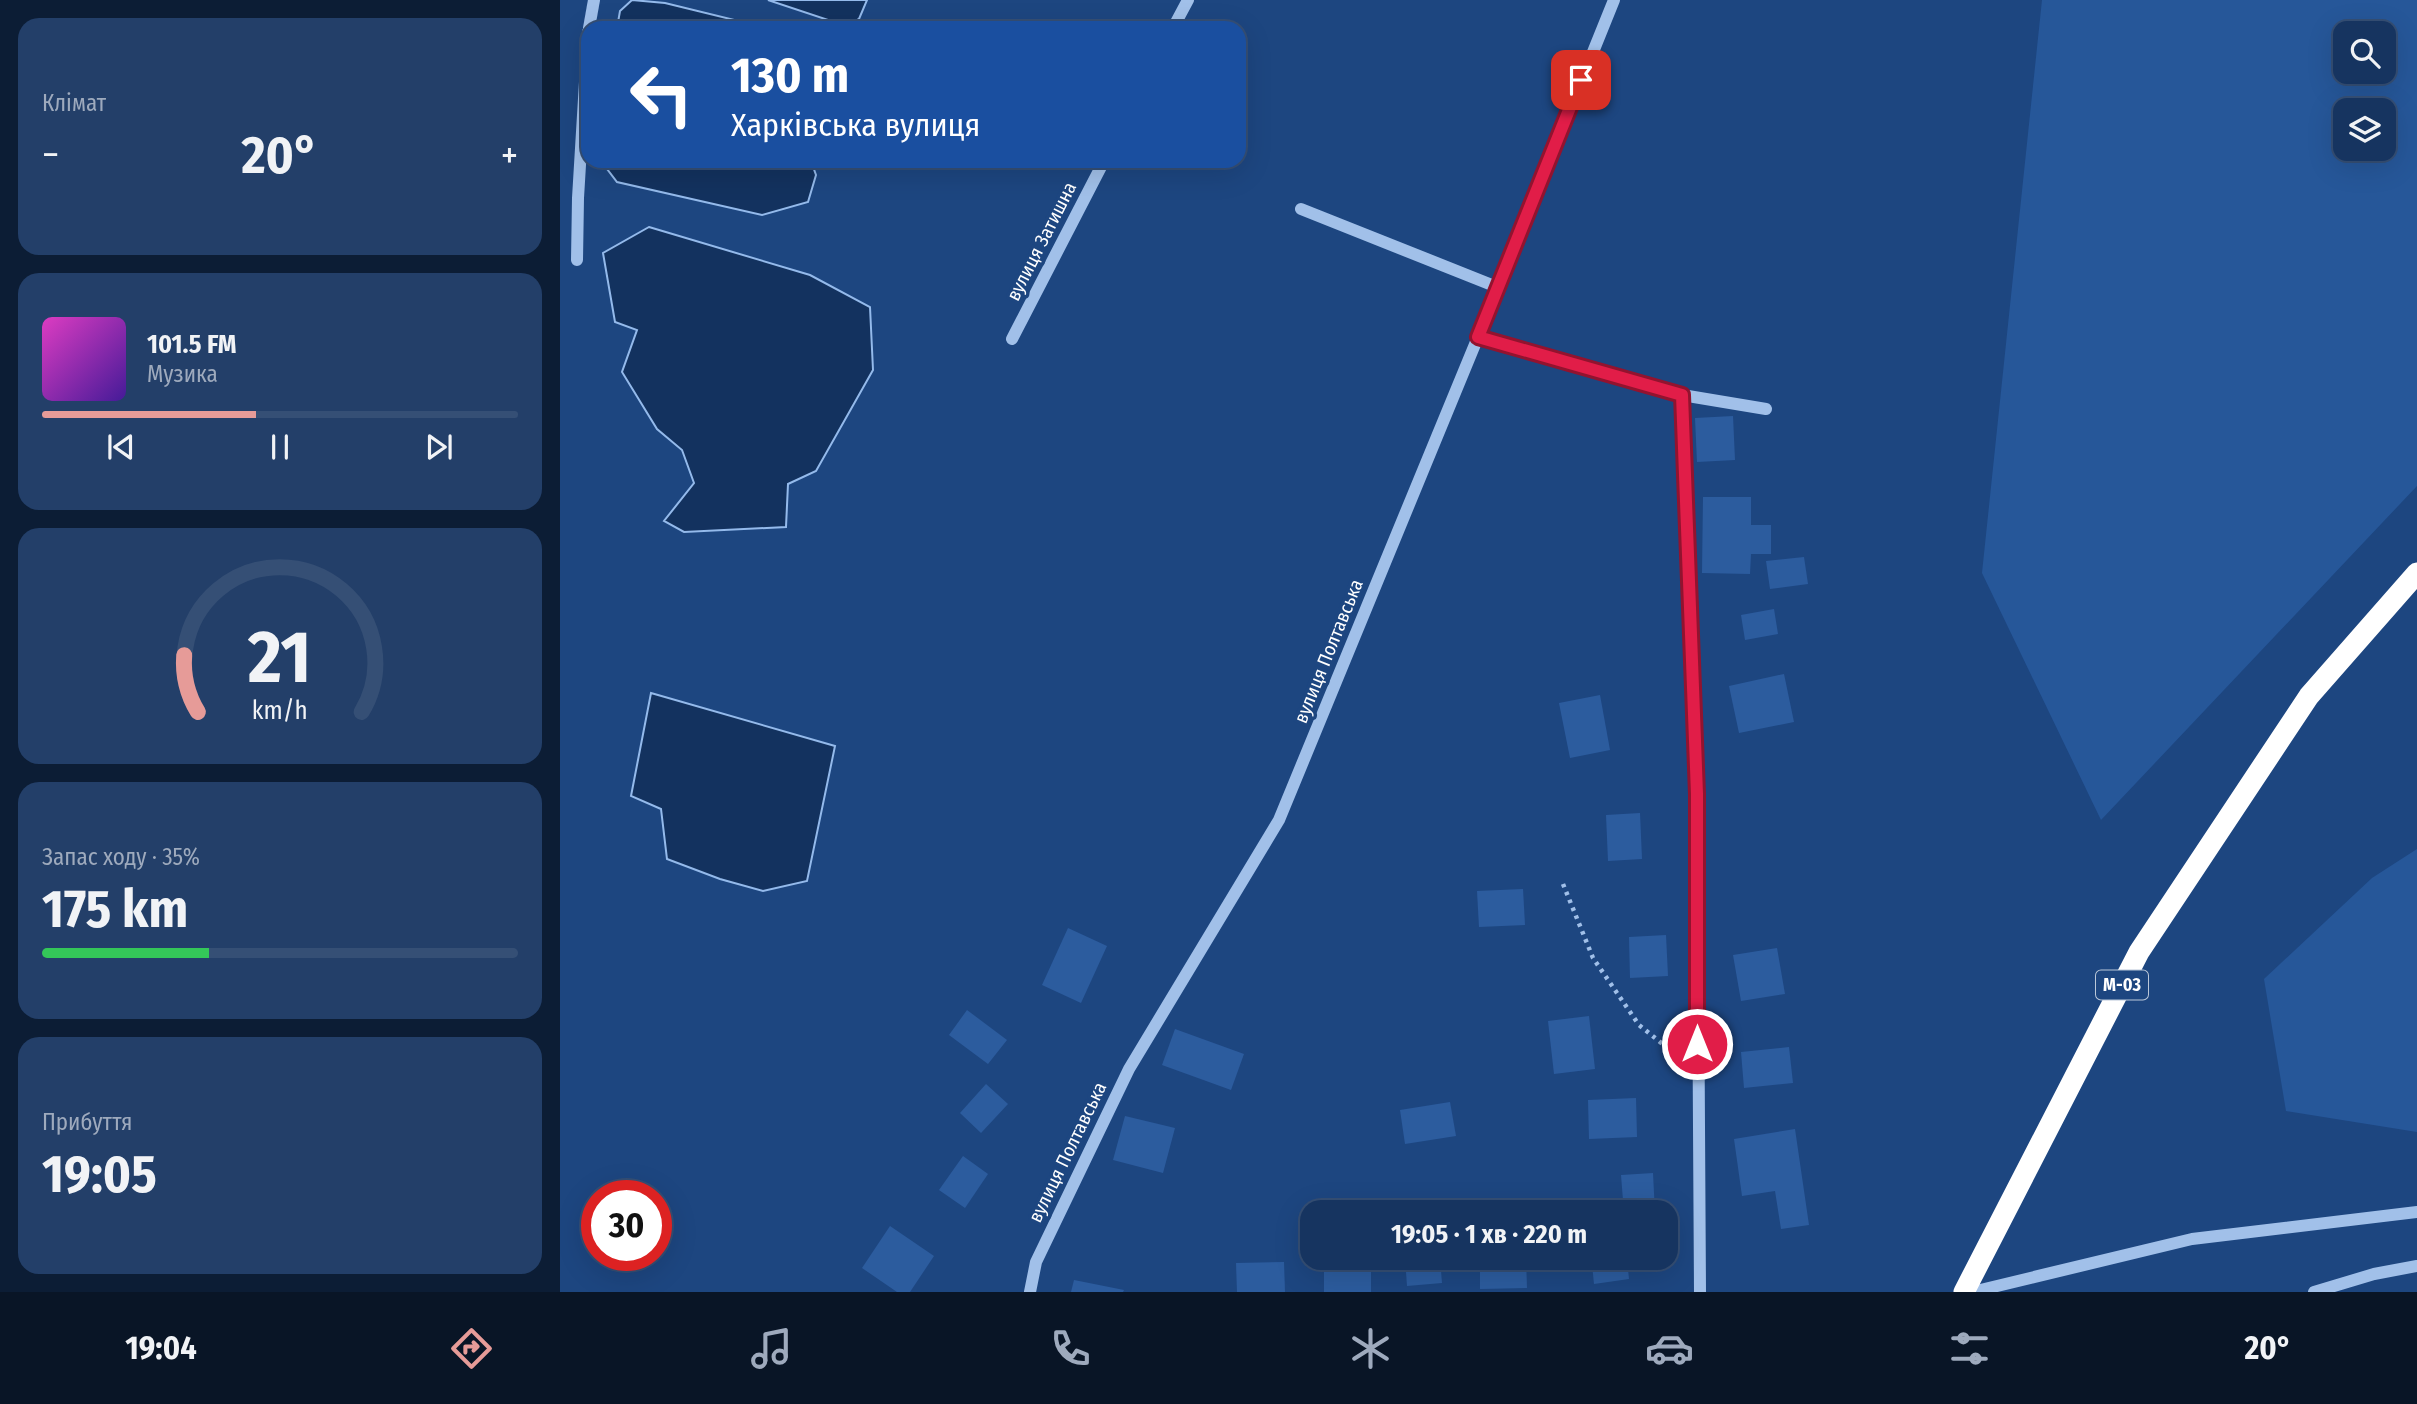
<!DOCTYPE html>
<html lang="uk">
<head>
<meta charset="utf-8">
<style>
	:root { --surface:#163460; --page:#233f69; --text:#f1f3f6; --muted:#9eaabd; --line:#354f75; --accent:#e69b98 }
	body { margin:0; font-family:"Fira Sans Condensed",sans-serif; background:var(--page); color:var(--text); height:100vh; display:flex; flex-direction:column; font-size:26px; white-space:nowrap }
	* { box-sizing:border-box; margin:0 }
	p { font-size:23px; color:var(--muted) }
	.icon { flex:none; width:38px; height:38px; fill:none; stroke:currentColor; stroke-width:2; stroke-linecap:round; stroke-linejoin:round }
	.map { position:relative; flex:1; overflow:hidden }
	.panel { display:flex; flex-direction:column; gap:18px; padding:18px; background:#0c1d35; width:560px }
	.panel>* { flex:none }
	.top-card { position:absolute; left:21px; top:21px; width:665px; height:147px; border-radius:21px; box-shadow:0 7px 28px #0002,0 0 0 2px var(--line); background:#1a4fa0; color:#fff; overflow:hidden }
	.fabs { position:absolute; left:1773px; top:21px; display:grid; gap:14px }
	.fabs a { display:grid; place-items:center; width:63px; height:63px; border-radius:14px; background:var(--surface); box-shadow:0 7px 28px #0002,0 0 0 2px var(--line); font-size:35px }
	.speed { position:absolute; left:21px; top:1180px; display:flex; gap:14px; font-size:35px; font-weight:700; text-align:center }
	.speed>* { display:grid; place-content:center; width:91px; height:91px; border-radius:50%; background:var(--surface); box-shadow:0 7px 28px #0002,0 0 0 2px var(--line); line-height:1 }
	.speed .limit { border:10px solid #d22; background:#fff; color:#111 }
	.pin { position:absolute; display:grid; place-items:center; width:60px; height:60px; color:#fff; margin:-30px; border-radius:14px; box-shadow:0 4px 10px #0006 }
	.me { position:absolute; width:77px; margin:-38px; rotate:0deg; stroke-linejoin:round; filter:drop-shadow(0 0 5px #0008) }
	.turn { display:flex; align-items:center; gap:24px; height:147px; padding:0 35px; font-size:32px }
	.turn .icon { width:91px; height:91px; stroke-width:2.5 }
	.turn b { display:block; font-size:49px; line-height:60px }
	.big { font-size:52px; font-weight:700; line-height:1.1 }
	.panel .widget { flex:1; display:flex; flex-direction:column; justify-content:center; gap:10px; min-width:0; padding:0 24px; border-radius:21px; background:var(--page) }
	.panel .dial { align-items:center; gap:0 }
	.dial svg { height:182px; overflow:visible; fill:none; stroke:var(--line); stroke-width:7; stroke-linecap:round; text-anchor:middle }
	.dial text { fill:var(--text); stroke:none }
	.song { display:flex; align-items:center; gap:21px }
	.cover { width:84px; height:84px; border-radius:10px; background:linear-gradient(135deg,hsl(310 70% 55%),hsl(260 70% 35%)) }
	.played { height:7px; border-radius:4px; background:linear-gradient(90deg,var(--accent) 45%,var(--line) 45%) }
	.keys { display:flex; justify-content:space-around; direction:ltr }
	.heat { display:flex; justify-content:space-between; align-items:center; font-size:38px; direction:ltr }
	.charge { height:10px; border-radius:5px; background:linear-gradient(90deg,#34c759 35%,var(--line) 0) }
	.trip { position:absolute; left:740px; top:1200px; width:378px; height:70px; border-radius:21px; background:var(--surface); box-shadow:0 7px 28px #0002,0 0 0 2px var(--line); font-weight:700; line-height:70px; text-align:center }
	.menu { display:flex; height:112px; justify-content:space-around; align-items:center; background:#091526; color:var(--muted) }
	.menu .icon { width:49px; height:49px }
	.menu .current { color:var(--accent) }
	.menu b { font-size:32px; color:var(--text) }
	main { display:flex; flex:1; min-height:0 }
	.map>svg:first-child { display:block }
	.green { fill:#265799; fill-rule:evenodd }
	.water { fill:#13325f; stroke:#94baeb; stroke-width:2 }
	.building { fill:#2c5c9e }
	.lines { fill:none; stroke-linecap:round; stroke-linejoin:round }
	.path { stroke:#a1c0e9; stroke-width:4.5; stroke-dasharray:3.5 5; stroke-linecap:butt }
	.minor { stroke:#a1c0e9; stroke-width:12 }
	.highway { stroke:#fff; stroke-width:21 }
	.route-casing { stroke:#92132f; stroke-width:18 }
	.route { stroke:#e11d48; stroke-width:12 }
	.labels { text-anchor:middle; stroke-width:7; stroke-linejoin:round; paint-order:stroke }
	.shield { fill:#1d4680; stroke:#bbc8d9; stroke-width:2 }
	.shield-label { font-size:18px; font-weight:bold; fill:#fff }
	.street-label { font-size:19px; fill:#fff; stroke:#1d4680 }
</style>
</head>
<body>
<main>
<section class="panel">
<div class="widget"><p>Клімат</p>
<div class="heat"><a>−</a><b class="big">20°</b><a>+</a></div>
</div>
<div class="widget">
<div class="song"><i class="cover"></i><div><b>101.5 FM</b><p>Музика</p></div></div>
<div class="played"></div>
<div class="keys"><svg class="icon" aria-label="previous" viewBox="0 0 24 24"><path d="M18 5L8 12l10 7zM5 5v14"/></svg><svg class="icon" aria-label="pause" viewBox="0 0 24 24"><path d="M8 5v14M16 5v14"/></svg><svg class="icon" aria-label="next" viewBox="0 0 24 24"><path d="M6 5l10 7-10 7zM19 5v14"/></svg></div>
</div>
<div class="widget dial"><svg viewBox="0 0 100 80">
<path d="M14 69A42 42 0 1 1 86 69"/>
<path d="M14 69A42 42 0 0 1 8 44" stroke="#e69b98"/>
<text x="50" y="56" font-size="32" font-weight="700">21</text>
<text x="50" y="72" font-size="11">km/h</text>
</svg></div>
<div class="widget"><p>Запас ходу · 35%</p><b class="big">175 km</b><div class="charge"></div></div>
<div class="widget"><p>Прибуття</p><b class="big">19:05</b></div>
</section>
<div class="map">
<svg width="1857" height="1292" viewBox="0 0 1857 1292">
	<rect width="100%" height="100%" fill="#1d4680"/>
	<g class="green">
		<path d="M1482,0h375v486l-316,334 -119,-247zM1785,33h39v39h-39zM1785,110h39v39h-39z"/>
		<polygon points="1857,849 1857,1132 1726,1111 1704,979 1812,878"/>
	</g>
	<g class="water">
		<polygon points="72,0 105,3 207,28 57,28 60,11"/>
		<polygon points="208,0 307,0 299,19 286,26"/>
		<polygon points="41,161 251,161 256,175 248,202 202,215 57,182"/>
		<polygon points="89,227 250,275 310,307 313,370 256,471 228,484 226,527 124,532 104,521 134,483 122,450 97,429 62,372 77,330 55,322 43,253"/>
		<polygon points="91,693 275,746 247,881 203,891 160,879 107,859 101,809 71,796"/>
	</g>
	<g class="building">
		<polygon points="1173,416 1175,460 1137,462 1135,418"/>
		<polygon points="1143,497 1191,497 1191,525 1211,525 1211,554 1191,554 1190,574 1142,573"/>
		<polygon points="1244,557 1248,584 1210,589 1206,561"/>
		<polygon points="1214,609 1218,634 1185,640 1181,615"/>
		<polygon points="1224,674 1234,722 1179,733 1169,686"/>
		<polygon points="1040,695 1050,750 1010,758 999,703"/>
		<polygon points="1080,813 1082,859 1048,861 1046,815"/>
		<polygon points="963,889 965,925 919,927 917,891"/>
		<polygon points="508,928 547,946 521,1003 482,985"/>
		<polygon points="1106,935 1108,976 1070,978 1069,937"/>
		<polygon points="1217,948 1225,994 1181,1001 1173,955"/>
		<polygon points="407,1010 447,1040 428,1064 389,1035"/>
		<polygon points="1029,1016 1035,1069 994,1074 988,1021"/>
		<polygon points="615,1029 684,1054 671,1090 602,1065"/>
		<polygon points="1229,1047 1233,1083 1184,1088 1181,1052"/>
		<polygon points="426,1084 448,1104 421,1133 400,1113"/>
		<polygon points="1076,1098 1077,1137 1029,1139 1028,1100"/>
		<polygon points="890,1102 896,1136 845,1144 840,1110"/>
		<polygon points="565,1116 615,1128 603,1173 553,1160"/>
		<polygon points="1235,1129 1249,1225 1221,1229 1215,1191 1182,1196 1174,1139"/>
		<polygon points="403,1156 428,1174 405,1208 379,1190"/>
		<polygon points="1093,1173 1095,1213 1064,1213 1061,1175"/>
		<polygon points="330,1226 374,1256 350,1292 337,1292 302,1268"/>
		<rect x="764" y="1258" width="47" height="34"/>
		<polygon points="845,1258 880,1258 882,1283 847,1286"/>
		<polygon points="920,1258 966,1258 967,1288 920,1289"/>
		<polygon points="1067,1259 1069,1279 1034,1284 1032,1264"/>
		<polygon points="724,1262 725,1292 677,1292 676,1263"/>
		<polygon points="514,1280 564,1290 563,1292 511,1292"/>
	</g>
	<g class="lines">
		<polyline class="path" points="1003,884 1033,958 1079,1025 1115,1054"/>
		<g class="minor">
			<polyline points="29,28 34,0"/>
			<polyline points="613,28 628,0"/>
			<polyline points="741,209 937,287"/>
			<polyline points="17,260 18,198 28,32"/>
			<polyline points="918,337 1122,395 1137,794 1140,1292"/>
			<polyline points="452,339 544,161"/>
			<polyline points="1122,395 1206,409"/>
			<polyline points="470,1292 476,1262 569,1069 719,820 918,337 1054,0"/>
			<polyline points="1412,1292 1632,1239 1857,1212"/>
			<polyline points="1754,1292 1814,1274 1857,1266"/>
		</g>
		<polyline class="highway" points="1404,1292 1579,952 1749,696 1857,573"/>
	</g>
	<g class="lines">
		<g class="route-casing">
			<polyline id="route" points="1021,80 918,337 1122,395 1137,794 1137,1044"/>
		</g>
		<use href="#route" class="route"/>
	</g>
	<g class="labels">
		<rect class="shield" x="1536" y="970.5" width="52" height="29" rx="5"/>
		<g class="shield-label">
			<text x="1562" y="991">М-03</text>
		</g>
		<g class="street-label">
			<text transform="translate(481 241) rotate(-63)" y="7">вулиця Затишна</text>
			<text transform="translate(768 651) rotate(-68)" y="7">вулиця Полтавська</text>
			<text transform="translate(507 1152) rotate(-64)" y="7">вулиця Полтавська</text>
		</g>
	</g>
</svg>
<div class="fabs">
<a><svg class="icon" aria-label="search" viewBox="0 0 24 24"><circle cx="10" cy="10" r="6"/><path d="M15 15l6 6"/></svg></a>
<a><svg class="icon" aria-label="layers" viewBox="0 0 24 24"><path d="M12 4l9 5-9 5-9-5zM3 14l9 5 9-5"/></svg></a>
</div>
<div class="speed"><div class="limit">30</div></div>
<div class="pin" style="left:1021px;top:80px;background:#d93025"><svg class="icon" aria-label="arrive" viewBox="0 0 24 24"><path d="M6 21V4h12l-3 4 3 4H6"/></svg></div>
<svg class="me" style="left:1137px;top:1044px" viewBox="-20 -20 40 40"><circle r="17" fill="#e11d48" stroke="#fff" stroke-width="3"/><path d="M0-11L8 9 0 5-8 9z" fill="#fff"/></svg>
<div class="trip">19:05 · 1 хв · 220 m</div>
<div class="top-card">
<div class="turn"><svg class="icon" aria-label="left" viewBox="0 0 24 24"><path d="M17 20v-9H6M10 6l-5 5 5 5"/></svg><div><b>130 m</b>Харківська вулиця</div></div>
</div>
</div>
</main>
<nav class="menu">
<b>19:04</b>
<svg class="icon current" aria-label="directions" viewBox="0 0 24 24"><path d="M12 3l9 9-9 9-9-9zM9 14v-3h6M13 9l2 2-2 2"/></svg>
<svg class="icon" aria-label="music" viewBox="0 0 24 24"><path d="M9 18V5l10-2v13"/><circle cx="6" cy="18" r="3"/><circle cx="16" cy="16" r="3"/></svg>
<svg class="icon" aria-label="phone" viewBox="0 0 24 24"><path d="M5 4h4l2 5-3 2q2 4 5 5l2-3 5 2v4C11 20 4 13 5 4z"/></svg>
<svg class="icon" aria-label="climate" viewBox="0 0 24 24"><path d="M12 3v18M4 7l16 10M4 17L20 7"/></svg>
<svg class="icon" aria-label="car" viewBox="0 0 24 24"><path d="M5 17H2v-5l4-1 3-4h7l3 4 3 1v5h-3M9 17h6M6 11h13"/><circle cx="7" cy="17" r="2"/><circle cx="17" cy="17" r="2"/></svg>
<svg class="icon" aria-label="filters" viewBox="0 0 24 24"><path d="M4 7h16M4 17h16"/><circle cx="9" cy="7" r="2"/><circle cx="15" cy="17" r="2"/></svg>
<b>20°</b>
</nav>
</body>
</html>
